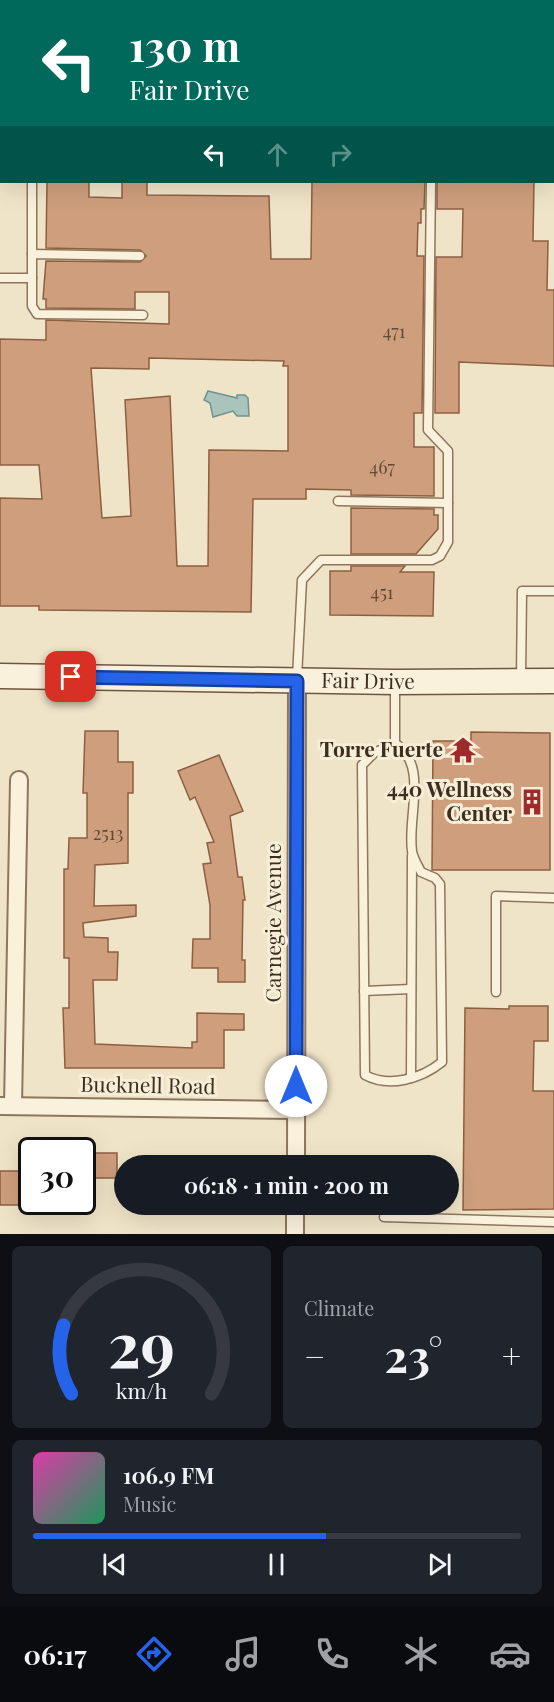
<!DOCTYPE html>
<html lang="en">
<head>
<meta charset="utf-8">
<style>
	:root { --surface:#171b24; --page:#20242c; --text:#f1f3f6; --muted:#9ea1a6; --line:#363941; --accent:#2563eb }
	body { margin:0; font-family:"Playfair Display",serif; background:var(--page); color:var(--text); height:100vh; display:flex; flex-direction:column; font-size:22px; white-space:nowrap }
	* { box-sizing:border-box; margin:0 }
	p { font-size:20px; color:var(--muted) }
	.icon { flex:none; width:33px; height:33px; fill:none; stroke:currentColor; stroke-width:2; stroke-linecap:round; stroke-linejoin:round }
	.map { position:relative; height:1234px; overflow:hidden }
	.sheet { display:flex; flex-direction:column; gap:12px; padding:12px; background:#0d0f14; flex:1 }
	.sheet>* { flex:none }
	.hud { position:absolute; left:0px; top:0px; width:555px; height:183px; box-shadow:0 6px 24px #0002; background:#00695c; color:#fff; overflow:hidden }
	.speed { position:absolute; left:18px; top:1137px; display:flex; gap:12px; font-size:30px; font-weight:700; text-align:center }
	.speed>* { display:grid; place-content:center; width:78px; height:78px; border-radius:50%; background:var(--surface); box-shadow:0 6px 24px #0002; line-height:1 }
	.speed .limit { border:3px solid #111; border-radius:9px; background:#fff; color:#111 }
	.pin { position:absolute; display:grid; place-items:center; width:51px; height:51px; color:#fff; margin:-26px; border-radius:12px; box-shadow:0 3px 9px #0006 }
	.me { position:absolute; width:66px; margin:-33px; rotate:0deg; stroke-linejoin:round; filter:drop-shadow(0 0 4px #0008) }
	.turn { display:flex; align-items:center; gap:21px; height:126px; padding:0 30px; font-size:27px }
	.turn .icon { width:78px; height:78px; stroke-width:2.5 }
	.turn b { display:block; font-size:42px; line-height:51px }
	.lanes { display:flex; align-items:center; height:57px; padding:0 30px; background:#0003; justify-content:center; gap:30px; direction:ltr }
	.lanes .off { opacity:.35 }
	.big { font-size:45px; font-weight:700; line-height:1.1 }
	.sheet .card { flex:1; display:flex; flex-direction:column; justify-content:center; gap:9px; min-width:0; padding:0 21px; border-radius:9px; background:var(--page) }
	.sheet .dial { align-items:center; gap:0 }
	.dial svg { height:156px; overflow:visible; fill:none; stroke:var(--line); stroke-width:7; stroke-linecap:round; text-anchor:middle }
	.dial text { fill:var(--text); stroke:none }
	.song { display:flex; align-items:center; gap:18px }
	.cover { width:72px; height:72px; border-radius:9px; background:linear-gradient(135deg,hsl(320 70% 55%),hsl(150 70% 35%)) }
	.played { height:6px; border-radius:3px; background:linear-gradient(90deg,var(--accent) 60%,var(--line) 60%) }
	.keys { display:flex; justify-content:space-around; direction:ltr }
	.heat { display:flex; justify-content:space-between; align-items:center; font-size:33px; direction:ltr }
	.sheet .tiles { flex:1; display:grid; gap:12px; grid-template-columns:1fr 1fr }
	.card:last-child { grid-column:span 2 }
	.trip { position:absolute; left:114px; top:1155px; width:345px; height:60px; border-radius:30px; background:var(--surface); box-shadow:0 6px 24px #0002; font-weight:700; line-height:60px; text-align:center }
	.tab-bar { display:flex; height:96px; justify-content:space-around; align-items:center; background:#090b0e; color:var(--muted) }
	.tab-bar .icon { width:42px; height:42px }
	.tab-bar .selected { color:var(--accent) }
	.tab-bar b { font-size:27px; color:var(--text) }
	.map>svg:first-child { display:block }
	.water { fill:#a9c4bc; stroke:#6f938a; stroke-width:1.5 }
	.building { fill:#cf9f7d; stroke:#8d5f41; stroke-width:1.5; fill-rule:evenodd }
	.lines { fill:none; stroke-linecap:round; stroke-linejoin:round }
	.lane-casing { stroke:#8d765c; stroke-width:11 }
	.street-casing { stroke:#8d765c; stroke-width:20 }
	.secondary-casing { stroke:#6f573f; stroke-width:27 }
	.lane { stroke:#faf1dc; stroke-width:8 }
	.street { stroke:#faf1dc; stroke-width:16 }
	.secondary { stroke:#faf1dc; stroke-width:24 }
	.route-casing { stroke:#184099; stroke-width:15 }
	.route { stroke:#2563eb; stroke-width:10 }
	.labels { text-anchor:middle; stroke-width:6; stroke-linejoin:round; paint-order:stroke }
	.number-label { font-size:18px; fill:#624a37 }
	.street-label { font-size:21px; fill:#3d2e20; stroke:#f7eed8 }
	.poi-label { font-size:21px; font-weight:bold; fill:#3d2e20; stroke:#f7eed8; text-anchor:end }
</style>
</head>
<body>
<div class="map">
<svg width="554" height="1234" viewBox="0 0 554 1234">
	<rect width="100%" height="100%" fill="#f0e4c8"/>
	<polygon class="water" points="208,391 237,398 237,395 245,395 248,398 249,416 237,416 233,411 213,417 210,403 204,400"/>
	<g class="building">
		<path d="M47,182h42v15l33,1v-16h25v13l122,1 2,63h40l1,-77h113l-1,27h-3v14h-3l-1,33h7l-2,157h-8v34h20v49l-83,-1v-5l-45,-1v10h-53l-2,113 -212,-2v-4h-39v-108l42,1 -3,-34h-39v-126l46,1v-20l123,4v-32h-34v17l-89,-1v-9h-3l3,-38 94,1 6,-6 -6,-6 -94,-2zM149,358l135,3 -1,5h5v85l-79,-1 -1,116h-31l-7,-170 -45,4 6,116 -29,2 -11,-150 58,1z"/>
		<polygon points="437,182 534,182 533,241 548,241 547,290 554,290 554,366 459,362 459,413 435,413 436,257 462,257 463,209 437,209"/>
		<polygon points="351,508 434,509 434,515 438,515 438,529 416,554 351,554"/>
		<polygon points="351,566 405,566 400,572 434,572 433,616 330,615 330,571 351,571"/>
		<polygon points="85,731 118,731 118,762 133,762 133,793 128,793 128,863 95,865 94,906 136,905 136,916 83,923 84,937 108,938 108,952 118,952 117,980 93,980 95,1044 192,1048 192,1042 197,1042 197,1013 244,1014 244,1030 224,1030 224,1068 65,1068 63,1008 69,1008 69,958 64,958 64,869 68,869 69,838 87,838 87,793 83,793"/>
		<polygon points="471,732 550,733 550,870 432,870 433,741 471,741"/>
		<polygon points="219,755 243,811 230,816 238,877 242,877 245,900 243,900 242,960 245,960 245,982 218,982 218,968 192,968 193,939 210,939 210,905 203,864 211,863 207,843 214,842 195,797 190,800 178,771"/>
		<polygon points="509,1006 548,1006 548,1041 534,1041 533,1091 554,1091 554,1209 463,1210 465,1008 509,1009"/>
		<polygon points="95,1153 117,1153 117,1178 82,1178 82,1155"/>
		<rect x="0" y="1171" width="32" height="34"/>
	</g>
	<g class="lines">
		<g class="lane-casing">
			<g id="lane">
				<polyline points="33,2 33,0"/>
				<polyline points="32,254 32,182"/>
				<polyline points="0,278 32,278 32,306 37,314 143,315"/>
				<polyline points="32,278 32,254 140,256"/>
				<polyline points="338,501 448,503"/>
				<polyline points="297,678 302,580 321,560 432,560 440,556 448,542 448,451 428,430 431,182"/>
				<polyline points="521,678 522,591 554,591"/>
				<path d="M395,743c34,22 12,73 17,108 1,7 6,15 9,21l14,6 5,6 2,178c-21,17 -53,26 -77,13l-3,-310 12,-12z"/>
				<polyline points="395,743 395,683"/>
				<polyline points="364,991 411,989"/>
				<polyline points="496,992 496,896 554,898"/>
				<polyline points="411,1078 412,856"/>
				<polyline points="384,1217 554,1222"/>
			</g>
		</g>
		<g class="street-casing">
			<g id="street">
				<polyline points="0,1106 296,1110"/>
				<polyline points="13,1106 19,780"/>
				<polyline points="296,1166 297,681"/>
				<polyline points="295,1234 295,1204"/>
			</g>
		</g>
		<g class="secondary-casing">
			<g id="secondary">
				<path id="s1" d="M0,676l395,6 159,-1"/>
			</g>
		</g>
		<use href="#lane" class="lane"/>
		<use href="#street" class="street"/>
		<use href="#secondary" class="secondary"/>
	</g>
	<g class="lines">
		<g class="route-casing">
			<polyline id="route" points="71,677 297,681 296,1086"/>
		</g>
		<use href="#route" class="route"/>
	</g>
	<defs>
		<g id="temple-bare" transform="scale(2.07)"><path d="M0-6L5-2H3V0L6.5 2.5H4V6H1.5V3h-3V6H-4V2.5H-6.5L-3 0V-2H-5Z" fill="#9e2a2b" stroke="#f7eed8" stroke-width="2.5" paint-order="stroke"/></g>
		<g id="building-bare" transform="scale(2.07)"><path d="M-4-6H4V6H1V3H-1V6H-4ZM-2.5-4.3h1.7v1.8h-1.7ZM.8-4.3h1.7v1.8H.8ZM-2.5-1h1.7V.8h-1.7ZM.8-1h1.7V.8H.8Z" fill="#9e2a2b" stroke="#f7eed8" stroke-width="2.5" paint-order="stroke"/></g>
	</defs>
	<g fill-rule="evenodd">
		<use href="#temple-bare" x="463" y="750"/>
		<use href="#building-bare" x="532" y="802"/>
	</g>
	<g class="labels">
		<g class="number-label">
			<text x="394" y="338">471</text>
			<text x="382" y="474">467</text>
			<text x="382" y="599">451</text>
			<text x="108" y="840">2513</text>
		</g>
		<g class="street-label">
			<text dy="7" stroke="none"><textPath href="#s1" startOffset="368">Fair Drive</textPath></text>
			<text transform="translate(274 923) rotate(-90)" y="7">Carnegie Avenue</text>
			<text transform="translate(148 1086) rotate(1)" y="7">Bucknell Road</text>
		</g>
		<g class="poi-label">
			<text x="443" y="757">Torre Fuerte</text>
			<text x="512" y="797">440 Wellness<tspan x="512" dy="24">Center</tspan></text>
		</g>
	</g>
</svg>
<div class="speed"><div class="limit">30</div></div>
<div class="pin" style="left:71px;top:677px;background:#d93025"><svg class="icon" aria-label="arrive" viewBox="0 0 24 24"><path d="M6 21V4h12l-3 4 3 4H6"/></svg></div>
<svg class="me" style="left:296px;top:1086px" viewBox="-20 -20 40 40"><circle r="19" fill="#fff"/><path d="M0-13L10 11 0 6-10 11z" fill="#2563eb"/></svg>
<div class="trip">06:18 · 1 min · 200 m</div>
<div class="hud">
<div class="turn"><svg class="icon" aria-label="left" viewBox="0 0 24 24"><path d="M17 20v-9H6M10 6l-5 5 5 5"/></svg><div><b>130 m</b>Fair Drive</div></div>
<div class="lanes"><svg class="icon" aria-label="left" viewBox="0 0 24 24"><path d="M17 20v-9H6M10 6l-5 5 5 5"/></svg><svg class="icon off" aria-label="ahead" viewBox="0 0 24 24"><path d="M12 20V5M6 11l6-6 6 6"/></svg><svg class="icon off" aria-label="right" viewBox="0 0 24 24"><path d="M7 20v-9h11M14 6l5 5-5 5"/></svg></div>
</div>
</div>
<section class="sheet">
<div class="tiles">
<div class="card dial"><svg viewBox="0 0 100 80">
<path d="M14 69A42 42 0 1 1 86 69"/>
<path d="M14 69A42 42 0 0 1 10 34" stroke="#2563eb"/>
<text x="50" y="56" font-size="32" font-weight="700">29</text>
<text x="50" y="72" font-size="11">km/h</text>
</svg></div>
<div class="card"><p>Climate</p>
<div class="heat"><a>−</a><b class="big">23°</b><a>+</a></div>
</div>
<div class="card">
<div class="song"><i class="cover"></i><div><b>106.9 FM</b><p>Music</p></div></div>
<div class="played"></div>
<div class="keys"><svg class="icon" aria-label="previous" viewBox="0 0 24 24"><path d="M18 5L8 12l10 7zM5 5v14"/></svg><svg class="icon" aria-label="pause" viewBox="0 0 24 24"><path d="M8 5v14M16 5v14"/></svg><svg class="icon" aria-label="next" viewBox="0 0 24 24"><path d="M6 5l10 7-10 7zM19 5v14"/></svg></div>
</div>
</div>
</section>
<nav class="tab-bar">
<b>06:17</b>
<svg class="icon selected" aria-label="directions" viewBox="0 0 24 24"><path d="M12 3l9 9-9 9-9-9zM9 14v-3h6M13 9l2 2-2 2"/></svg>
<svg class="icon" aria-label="music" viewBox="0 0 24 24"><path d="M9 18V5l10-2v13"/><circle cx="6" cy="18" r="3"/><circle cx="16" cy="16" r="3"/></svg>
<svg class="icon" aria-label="phone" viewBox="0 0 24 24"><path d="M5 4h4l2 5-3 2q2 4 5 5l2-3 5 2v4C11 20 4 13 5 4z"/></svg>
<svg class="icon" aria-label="climate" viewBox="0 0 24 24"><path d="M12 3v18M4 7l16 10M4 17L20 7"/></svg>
<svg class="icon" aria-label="car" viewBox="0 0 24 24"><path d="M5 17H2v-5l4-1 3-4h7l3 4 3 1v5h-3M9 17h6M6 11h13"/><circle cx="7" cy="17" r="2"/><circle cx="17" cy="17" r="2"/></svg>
</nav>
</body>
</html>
